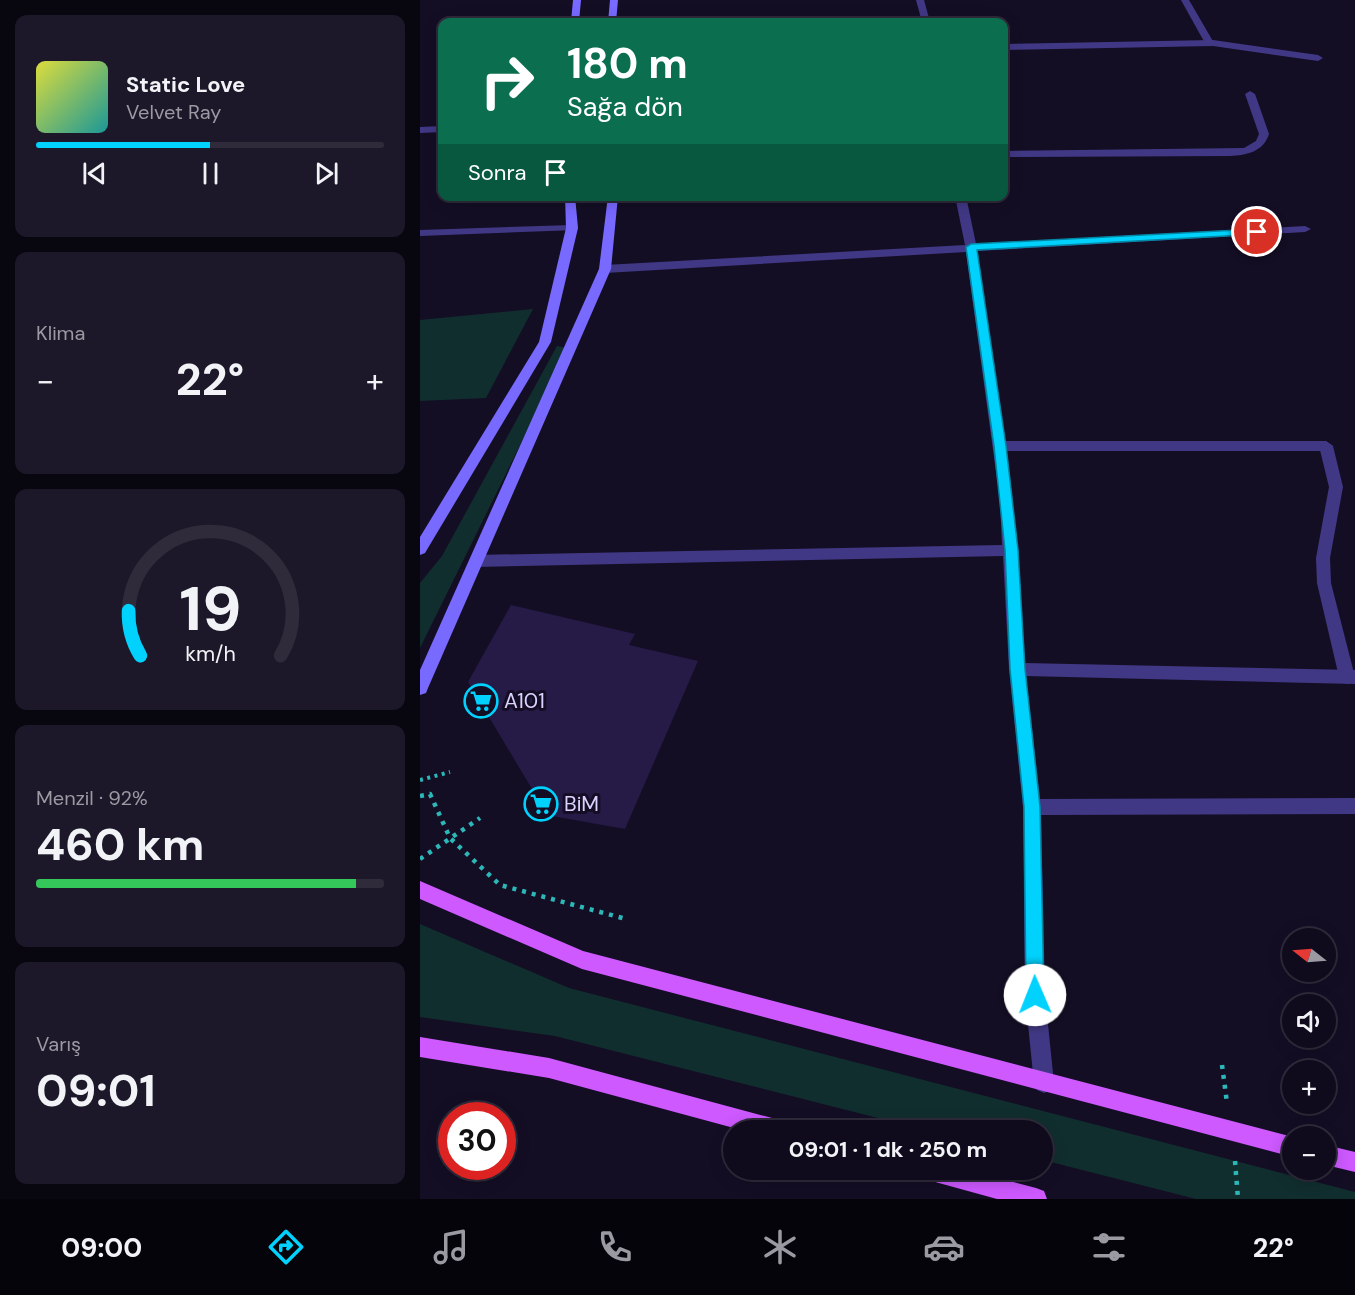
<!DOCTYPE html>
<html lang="tr">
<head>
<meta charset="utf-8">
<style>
	:root { --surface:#0f0a1c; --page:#1d1829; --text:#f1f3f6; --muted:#9b9aa3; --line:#2f2b3b; --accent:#00d2fd }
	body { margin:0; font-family:"DM Sans",sans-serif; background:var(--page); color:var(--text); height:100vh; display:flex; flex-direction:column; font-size:22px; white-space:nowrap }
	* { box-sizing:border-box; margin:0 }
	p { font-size:20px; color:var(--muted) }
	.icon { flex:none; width:33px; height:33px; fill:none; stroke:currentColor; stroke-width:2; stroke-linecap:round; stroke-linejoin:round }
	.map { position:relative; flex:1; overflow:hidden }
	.panel { display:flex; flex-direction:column; gap:15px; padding:15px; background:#08060f; width:420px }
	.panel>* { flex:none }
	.guide { position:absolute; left:18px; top:18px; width:570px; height:183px; border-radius:12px; box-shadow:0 3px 15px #0003,0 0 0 2px var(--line); background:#0b6e4f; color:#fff; overflow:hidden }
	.needle { width:39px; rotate:287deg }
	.buttons { position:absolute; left:862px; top:928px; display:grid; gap:12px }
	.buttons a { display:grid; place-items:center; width:54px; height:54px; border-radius:50%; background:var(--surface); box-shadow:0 3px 15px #0003,0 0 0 2px var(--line); font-size:30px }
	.speed { position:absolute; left:18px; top:1102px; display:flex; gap:12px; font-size:30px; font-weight:700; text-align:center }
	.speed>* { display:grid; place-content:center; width:78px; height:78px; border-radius:50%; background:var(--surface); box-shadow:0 3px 15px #0003,0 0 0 2px var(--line); line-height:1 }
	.speed .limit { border:9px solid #d22; background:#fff; color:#111 }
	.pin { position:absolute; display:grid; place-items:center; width:51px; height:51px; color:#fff; margin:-26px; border:3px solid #fff; border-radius:50%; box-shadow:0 2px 6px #0007 }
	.me { position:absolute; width:66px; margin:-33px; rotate:359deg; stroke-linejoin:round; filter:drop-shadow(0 0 4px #0008) }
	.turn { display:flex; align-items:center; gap:21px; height:126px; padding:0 30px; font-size:27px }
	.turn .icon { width:78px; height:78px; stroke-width:2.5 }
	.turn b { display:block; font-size:42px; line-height:51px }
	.then { display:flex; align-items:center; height:57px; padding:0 30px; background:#0003; gap:12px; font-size:22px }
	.big { font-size:45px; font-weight:700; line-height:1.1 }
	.panel .widget { flex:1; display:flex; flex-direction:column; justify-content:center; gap:9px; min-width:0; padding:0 21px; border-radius:12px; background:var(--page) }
	.panel .dial { align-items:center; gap:0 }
	.dial svg { height:156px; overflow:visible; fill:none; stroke:var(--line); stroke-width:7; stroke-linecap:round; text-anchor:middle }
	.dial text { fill:var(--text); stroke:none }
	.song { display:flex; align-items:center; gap:18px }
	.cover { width:72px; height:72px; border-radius:9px; background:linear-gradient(135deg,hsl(60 70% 55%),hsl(180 70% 35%)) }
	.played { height:6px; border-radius:3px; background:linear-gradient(90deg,var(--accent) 50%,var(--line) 50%) }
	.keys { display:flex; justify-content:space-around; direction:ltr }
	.heat { display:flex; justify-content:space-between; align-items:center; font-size:33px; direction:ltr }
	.charge { height:9px; border-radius:4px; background:linear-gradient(90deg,#34c759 92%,var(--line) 0) }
	.trip { position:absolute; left:303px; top:1120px; width:330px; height:60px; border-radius:30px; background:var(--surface); box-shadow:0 3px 15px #0003,0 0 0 2px var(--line); font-weight:700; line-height:60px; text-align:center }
	.tabs { display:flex; height:96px; justify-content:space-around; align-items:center; background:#06040b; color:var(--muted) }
	.tabs .icon { width:42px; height:42px }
	.tabs .selected { color:var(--accent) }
	.tabs b { font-size:27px; color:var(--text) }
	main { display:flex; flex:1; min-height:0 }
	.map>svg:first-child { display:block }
	.green { fill:#112e2f }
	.building { fill:#261a46 }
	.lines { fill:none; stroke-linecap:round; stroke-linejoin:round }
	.path-far1 { stroke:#2cb8b9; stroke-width:4; stroke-dasharray:3 4.5; stroke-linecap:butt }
	.path { stroke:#2cb8b9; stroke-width:4.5; stroke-dasharray:4 6; stroke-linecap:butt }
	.lane { fill:#413885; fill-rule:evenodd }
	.street { fill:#413885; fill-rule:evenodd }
	.secondary { fill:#7869ff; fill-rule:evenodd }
	.primary { fill:#cd59ff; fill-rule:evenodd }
	.route { fill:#00d2fd; stroke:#0088a4; stroke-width:1.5 }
	.labels { text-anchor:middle; stroke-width:6; stroke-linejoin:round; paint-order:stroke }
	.poi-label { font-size:21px; fill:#dbd2ff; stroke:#140e25; text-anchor:start }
</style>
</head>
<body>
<main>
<section class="panel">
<div class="widget">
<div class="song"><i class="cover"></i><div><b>Static Love</b><p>Velvet Ray</p></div></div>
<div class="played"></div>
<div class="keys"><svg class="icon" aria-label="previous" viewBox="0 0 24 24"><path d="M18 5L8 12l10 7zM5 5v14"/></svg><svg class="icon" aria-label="pause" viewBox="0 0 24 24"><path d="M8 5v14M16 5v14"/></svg><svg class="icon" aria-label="next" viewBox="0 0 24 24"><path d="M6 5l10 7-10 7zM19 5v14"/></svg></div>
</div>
<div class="widget"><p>Klima</p>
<div class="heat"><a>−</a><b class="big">22°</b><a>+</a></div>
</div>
<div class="widget dial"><svg viewBox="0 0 100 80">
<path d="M14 69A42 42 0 1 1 86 69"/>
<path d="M14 69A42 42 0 0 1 8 46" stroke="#00d2fd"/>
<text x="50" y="56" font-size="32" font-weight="700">19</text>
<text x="50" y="72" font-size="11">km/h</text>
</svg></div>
<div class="widget"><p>Menzil · 92%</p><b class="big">460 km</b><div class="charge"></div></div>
<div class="widget"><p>Varış</p><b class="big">09:01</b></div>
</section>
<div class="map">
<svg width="935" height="1199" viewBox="0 0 935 1199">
	<rect width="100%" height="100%" fill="#140e25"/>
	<g class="green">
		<polygon points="113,309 66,398 0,401 0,320"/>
		<polygon points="137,346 148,348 0,648 0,583 22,556"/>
		<polygon points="0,924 149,988 935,1192 935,1199 776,1199 623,1160 622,1131 509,1131 135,1036 0,1017"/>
	</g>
	<polygon class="building" points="91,605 215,634 209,645 278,661 205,829 132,816 121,804 48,682"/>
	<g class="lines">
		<polyline class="path-far1" points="0,780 30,772"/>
		<g class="path">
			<polyline points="0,796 10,794 30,838 80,885 206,919"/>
			<polyline points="0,859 60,818"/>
			<polyline points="802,1065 807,1103"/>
			<polyline points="815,1161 818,1199"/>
		</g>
		<g class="lane">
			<polygon points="761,0 769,0 794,43 792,45 786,45"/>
			<path d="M830,91l5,3 14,40c-6,18 -22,21 -39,22l-226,1v-6l240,-3 12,-7 3,-7 -14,-40z"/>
			<polygon points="906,441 913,446 923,487 910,558 911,583 935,677 933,682 927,684 921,682 919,677 897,583 896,558 909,487 899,446"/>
		</g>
		<g class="street">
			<polygon points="496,0 504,0 510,22 502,22"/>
			<polygon points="793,40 898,55 903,58 898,61 793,46 584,50 584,44"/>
			<polygon points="22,126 22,132 0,133 0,127"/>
			<polygon points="535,196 546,196 556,244 885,226 891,229 885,232 557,251 585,441 906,441 913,446 906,451 587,451 598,550 604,663 935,670 935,684 606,676 620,799 935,798 935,814 621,815 625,995 634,1083 631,1090 624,1093 617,1090 614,1083 605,995 603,807 589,669 583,556 56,567 49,561 56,555 582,545 580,501 546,252 185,273 179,269 185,265 545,245"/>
			<polygon points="152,225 158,228 156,230 0,236 0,230"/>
		</g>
		<g class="secondary">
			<polygon points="153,0 161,0 159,22 151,22"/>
			<polygon points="190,0 198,0 196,22 188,22"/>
			<polygon points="145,196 155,196 158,228 131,342 5,553 0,555 0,537 119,342 146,228"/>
			<polygon points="188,196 198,196 191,269 8,688 6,693 0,695 0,670 179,269"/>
		</g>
		<g class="primary">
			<polygon points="0,881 163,951 873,1137 873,1157 162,969 0,899"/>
			<polygon points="0,1037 129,1058 363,1121 370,1124 373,1131 325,1131 129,1078 0,1057"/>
			<polygon points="906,1145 935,1152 935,1172 906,1165"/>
			<polygon points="498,1170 547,1170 616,1188 624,1191 627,1199 577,1199 508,1180 501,1177"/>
		</g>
	</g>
	<polygon class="route" points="837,229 841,230 841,234 557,250 586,446 598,550 605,669 620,807 624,995 621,1002 615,1004 609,1002 606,995 604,807 590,669 585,550 574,446 546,247 551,244"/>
	<defs>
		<g id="supermarket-ring" transform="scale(1.725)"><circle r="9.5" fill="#140e25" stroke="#00d2fd" stroke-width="1.5"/><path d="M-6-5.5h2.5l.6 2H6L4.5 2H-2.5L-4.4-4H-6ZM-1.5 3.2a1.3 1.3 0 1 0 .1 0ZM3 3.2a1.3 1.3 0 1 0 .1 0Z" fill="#00d2fd"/></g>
	</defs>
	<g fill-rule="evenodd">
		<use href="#supermarket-ring" x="61" y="701"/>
		<use href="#supermarket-ring" x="121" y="804"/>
	</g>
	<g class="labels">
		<g class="poi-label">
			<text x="84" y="708">A101</text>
			<text x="144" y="811">BiM</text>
		</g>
	</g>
</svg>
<div class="buttons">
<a><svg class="needle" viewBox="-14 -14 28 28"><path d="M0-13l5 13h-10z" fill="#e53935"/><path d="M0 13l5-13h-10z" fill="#9b9aa3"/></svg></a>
<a><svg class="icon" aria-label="sound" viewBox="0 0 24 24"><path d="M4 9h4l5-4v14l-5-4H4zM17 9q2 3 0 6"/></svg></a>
<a>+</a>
<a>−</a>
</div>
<div class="speed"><div class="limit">30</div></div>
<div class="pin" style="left:837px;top:232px;background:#d93025"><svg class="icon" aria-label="arrive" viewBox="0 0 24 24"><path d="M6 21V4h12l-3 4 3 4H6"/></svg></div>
<svg class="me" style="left:615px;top:995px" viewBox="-20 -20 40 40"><circle r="19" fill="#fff"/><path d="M0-13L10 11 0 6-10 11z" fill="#00d2fd"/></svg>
<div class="trip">09:01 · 1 dk · 250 m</div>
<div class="guide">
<div class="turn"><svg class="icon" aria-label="right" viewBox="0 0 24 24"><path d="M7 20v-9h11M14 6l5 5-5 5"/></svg><div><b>180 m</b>Sağa dön</div></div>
<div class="then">Sonra<svg class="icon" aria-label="arrive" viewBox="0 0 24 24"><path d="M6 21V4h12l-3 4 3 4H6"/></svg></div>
</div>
</div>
</main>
<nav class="tabs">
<b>09:00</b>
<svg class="icon selected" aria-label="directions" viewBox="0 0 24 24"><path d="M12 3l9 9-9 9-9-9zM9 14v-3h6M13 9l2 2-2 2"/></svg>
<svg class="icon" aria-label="music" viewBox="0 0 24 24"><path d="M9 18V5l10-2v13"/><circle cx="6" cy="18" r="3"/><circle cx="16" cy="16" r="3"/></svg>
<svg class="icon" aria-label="phone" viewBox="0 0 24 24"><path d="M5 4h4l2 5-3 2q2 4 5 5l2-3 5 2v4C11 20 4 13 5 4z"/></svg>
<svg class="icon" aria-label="climate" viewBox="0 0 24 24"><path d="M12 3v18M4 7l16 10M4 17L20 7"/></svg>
<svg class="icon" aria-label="car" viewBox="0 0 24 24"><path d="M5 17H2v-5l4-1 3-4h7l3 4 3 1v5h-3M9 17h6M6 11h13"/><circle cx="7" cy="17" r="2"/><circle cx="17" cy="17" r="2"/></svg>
<svg class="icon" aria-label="filters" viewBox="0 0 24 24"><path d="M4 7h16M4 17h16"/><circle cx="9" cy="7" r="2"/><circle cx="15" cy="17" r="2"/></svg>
<b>22°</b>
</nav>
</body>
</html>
